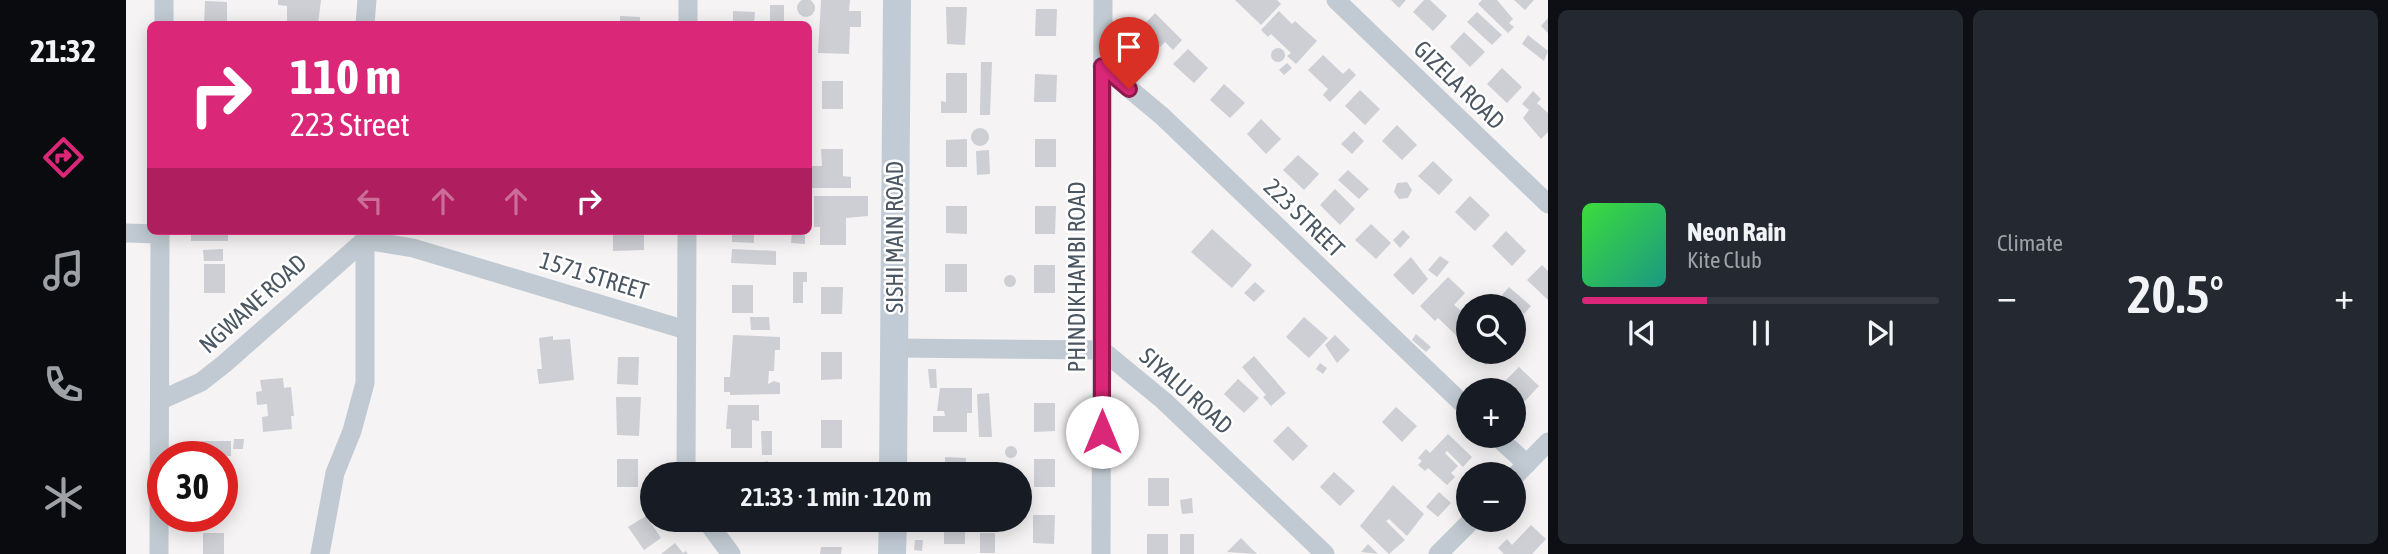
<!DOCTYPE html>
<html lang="en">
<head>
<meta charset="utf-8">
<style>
	:root { --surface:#171b24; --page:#242831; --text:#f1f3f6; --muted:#9ea1a6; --line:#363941; --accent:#db2777 }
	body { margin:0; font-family:"Asap Condensed",sans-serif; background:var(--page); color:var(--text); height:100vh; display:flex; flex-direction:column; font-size:26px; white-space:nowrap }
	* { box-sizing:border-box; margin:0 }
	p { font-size:23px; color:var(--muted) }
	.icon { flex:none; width:38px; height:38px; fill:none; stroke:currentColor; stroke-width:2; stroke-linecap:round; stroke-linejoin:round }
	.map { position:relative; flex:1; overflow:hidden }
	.details { display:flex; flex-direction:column; gap:10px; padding:10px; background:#0d0f14; width:840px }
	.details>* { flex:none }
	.top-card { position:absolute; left:21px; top:21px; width:665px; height:214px; border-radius:10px; box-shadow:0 4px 18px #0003; background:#db2777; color:#fff; overflow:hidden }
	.buttons { position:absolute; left:1330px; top:294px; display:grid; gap:14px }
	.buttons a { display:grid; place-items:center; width:70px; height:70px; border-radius:50%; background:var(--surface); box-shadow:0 4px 18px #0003; font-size:35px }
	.speed { position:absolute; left:21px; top:441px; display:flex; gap:14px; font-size:35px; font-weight:700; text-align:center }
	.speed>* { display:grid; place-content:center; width:91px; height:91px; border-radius:50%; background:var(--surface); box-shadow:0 4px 18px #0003; line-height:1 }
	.speed .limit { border:10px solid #d22; background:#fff; color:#111 }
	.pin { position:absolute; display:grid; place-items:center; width:60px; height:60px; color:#fff; margin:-72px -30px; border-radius:50% 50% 50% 0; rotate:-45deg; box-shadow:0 0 7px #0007 }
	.pin .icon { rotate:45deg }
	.me { position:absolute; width:77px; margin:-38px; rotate:0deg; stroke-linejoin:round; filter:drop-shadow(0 0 5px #0008) }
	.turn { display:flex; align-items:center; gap:24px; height:147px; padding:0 28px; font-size:32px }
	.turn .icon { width:91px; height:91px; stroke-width:2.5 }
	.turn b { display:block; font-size:49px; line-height:60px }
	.lanes { display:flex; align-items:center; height:66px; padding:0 28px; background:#0003; justify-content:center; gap:35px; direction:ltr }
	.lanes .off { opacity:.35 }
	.big { font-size:52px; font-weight:600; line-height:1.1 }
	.details .widget { flex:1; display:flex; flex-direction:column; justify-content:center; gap:10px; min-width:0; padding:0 24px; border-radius:10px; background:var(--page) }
	.song { display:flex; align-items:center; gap:21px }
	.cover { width:84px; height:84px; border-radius:10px; background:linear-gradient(135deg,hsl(120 70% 55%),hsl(170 70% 35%)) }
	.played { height:7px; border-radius:4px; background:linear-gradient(90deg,var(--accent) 35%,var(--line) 35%) }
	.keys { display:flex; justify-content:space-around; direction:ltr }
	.heat { display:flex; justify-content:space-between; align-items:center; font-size:38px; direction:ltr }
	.details .tiles { flex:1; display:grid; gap:10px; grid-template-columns:repeat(2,1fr) }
	.trip { position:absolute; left:514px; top:462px; width:392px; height:70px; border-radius:35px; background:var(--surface); box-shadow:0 4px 18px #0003; font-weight:600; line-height:70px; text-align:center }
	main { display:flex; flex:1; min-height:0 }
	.dock { display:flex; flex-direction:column; width:126px; justify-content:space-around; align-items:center; background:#090b0e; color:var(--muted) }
	.dock .icon { width:49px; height:49px }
	.dock .selected { color:var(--accent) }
	.dock b { font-size:32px; color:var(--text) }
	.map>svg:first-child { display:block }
	.building { fill:#cdcfd5 }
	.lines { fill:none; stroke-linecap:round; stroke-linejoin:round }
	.street { stroke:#c1cad2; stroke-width:19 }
	.secondary { stroke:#c1cbd6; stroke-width:28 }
	.route-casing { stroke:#8e194d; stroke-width:18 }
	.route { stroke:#db2777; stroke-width:12 }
	.labels { text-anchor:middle; stroke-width:5; stroke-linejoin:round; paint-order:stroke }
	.street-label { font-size:24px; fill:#4a5661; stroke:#fff }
</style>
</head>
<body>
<main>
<nav class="dock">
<b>21:32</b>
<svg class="icon selected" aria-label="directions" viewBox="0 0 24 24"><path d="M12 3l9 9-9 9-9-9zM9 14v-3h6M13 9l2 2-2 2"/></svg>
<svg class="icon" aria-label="music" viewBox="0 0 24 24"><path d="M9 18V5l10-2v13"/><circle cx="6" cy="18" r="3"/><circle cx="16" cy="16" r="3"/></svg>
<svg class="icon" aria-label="phone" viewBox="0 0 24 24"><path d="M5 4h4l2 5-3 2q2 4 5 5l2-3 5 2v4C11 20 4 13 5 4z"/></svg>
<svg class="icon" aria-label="climate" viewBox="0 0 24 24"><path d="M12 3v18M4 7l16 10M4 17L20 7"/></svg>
</nav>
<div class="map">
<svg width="1422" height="554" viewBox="0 0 1422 554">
	<rect width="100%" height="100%" fill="#f5f3f3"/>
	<g class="building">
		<circle cx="680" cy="8" r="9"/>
		<polygon points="152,0 195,0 192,24 161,24 161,6 152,5"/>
		<polygon points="695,0 724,0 723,11 735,11 735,27 724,27 723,54 692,53"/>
		<polygon points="1109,0 1151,0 1155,4 1135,25"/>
		<polygon points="1265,0 1280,0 1273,8"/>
		<polygon points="1298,0 1304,0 1321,16 1307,31 1287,12"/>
		<polygon points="1356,0 1371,0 1387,19 1383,23 1388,27 1382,33 1352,4"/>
		<polygon points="1388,0 1408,0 1399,10"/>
		<polygon points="79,1 101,2 101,24 78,24"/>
		<rect x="644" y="5" width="14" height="19"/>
		<polygon points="820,7 841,7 839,45 821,44"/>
		<polygon points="910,9 931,9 930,36 909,36"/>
		<polygon points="607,11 629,12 628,24 607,24"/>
		<polygon points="1153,11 1166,24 1169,21 1191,41 1170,64 1161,56 1165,53 1145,34 1142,37 1135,30"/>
		<polygon points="1351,12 1376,35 1366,45 1341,22"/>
		<polygon points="1029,13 1056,40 1047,50 1039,42 1034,47 1015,28"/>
		<polygon points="494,16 514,17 514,24 494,24"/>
		<polygon points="1422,18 1422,33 1415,26"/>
		<polygon points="1338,32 1359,52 1344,67 1324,47"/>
		<polygon points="1402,35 1422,51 1418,61 1396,44"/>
		<circle cx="1152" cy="55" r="7"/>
		<polygon points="1062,49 1082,68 1068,83 1047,64"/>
		<polygon points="1197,55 1217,74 1223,68 1230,75 1204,102 1197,95 1202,89 1182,70"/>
		<polygon points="855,62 866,62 864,115 854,115"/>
		<polygon points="1161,63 1166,68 1158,75 1153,70"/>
		<polygon points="1376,68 1396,87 1381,103 1361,84"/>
		<polygon points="820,73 841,73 841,113 815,113 815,101 820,102"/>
		<polygon points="909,74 931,75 930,102 908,102"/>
		<rect x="696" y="81" width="21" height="28"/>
		<polygon points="1098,84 1119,103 1104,118 1084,100"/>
		<polygon points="1234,90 1254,109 1239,125 1219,106"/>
		<polygon points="1407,91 1415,99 1411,103 1422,113 1422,132 1415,139 1397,118 1403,110 1396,104"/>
		<polygon points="1135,119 1155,139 1140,154 1121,134"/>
		<polygon points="1271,125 1291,145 1276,160 1256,141"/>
		<circle cx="854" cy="137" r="9"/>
		<polygon points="1228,131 1238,141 1226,154 1215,144"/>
		<polygon points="841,139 841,167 820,167 820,140"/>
		<rect x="909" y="139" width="21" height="28"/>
		<polygon points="695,149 717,149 717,176 725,177 725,188 686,188 686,166 696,166"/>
		<polygon points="863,150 864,174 851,175 850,151"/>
		<polygon points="1172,155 1193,174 1178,190 1157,170"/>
		<polygon points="1307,161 1327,180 1313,195 1292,176"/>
		<polygon points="1222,170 1243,189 1233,199 1212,180"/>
		<polygon points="1281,182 1286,190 1282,198 1273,199 1268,192 1271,183"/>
		<polygon points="1209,189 1229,209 1214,225 1194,205"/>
		<polygon points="688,196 742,196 742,216 720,218 720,245 694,245 694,227 688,227"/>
		<polygon points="1344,196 1364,215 1349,231 1329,212"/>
		<polygon points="820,206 841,206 841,234 820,233"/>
		<polygon points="909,206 930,206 929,234 909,234"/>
		<polygon points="1245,224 1265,243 1250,259 1229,240"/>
		<polygon points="1086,229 1126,265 1106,288 1065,252"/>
		<polygon points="1277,230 1284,237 1274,248 1267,240"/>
		<rect x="65" y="231" width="37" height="10"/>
		<polygon points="487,231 518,231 518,250 487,251"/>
		<polygon points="606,231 628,231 628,243 606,242"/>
		<polygon points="666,231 679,232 679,244 665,243"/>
		<polygon points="1380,231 1400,251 1386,266 1366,246"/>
		<polygon points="97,249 97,261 78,261 77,250"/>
		<polygon points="606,249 650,251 650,265 605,263"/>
		<polygon points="1314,256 1323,262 1311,277 1302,270"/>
		<polygon points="1285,257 1302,279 1287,295 1267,275"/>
		<rect x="78" y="264" width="21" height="29"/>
		<rect x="819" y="264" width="22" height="28"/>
		<rect x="908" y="265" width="21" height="28"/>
		<polygon points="1416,265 1422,271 1422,300 1401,280"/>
		<polygon points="667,272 681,272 681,282 677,282 677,303 667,303"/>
		<circle cx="884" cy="281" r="6"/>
		<polygon points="1322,277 1339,293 1328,305 1339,314 1342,311 1342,325 1332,337 1312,318 1309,321 1294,306"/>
		<polygon points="1129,282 1139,291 1128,302 1118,293"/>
		<rect x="606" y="285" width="21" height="28"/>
		<polygon points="695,287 717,287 716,314 695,314"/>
		<polygon points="1383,287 1405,306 1398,314 1376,295"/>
		<polygon points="624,317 643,317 644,330 625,330"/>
		<polygon points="1178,317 1202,338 1183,358 1160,337"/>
		<polygon points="1290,334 1305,347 1300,352 1286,340"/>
		<polygon points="607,335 654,337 654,350 649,350 648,371 643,371 642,384 648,381 654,383 654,394 604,395 604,392 598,392 598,377 604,377"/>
		<polygon points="1209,335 1224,350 1211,363 1199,345"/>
		<polygon points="427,336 427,340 444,339 448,380 413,384 411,369 416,369 413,338"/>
		<polygon points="695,352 716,352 716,379 695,380"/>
		<polygon points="1346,352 1372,352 1360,365"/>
		<polygon points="1128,356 1160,393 1145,406 1137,397 1140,395 1116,367"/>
		<polygon points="492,357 513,357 512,385 491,384"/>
		<polygon points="1194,363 1201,368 1197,374 1190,369"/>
		<polygon points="1393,367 1413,386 1399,401 1378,382"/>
		<polygon points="802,369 810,369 811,388 804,388"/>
		<polygon points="157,378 158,388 165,387 168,416 165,416 166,429 137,432 136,417 142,416 141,404 131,405 130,392 136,391 134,380"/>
		<polygon points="1112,379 1133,398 1118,413 1098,394"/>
		<polygon points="814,388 846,388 846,413 841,413 841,432 807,432 807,416 819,416 818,411 811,411"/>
		<polygon points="863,393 866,437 853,437 851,394"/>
		<polygon points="490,397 515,397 513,436 491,435"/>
		<polygon points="908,403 929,403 929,431 908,432"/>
		<polygon points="602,405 633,405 633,421 626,420 626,448 605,448 605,429 600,429"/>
		<polygon points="1270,407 1291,426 1276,442 1256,422"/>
		<rect x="695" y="420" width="21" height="28"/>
		<polygon points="1162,426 1182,446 1167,461 1147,441"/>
		<polygon points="635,431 646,431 646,455 636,455"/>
		<polygon points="1322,434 1346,457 1337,467 1321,451 1319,453 1332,466 1325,473 1329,477 1321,485 1302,468 1299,471 1292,465 1296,461 1292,458 1300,449 1304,453"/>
		<polygon points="108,439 118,439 117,449 107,449"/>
		<rect x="75" y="441" width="30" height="15"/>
		<circle cx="885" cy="452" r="6"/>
		<polygon points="819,457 840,458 839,474 819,474"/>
		<rect x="491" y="459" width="21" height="28"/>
		<rect x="908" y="459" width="21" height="28"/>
		<polygon points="640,461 650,464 652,474 634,474 635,465"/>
		<rect x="96" y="462" width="3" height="25"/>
		<polygon points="629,467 632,474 619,474 618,472"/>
		<polygon points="1208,472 1229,491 1214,506 1194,487"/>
		<rect x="1022" y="478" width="21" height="28"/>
		<polygon points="1267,485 1298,514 1281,536 1263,519 1260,521 1279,540 1263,554 1234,526"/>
		<polygon points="1313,492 1325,503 1312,517 1300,507"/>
		<polygon points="1066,498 1067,513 1056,514 1054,500"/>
		<polygon points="907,515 929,515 928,544 907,543"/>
		<polygon points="520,516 535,538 518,550 502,527"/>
		<rect x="818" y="520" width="21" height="24"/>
		<polygon points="1405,525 1420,539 1406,554 1378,554 1372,548 1381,539 1386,545"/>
		<rect x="77" y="533" width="21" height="21"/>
		<rect x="854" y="533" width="15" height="20"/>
		<rect x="1021" y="534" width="21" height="20"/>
		<rect x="1054" y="534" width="14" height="20"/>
		<polygon points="1115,538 1131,554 1101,552"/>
		<polygon points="789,540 797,540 796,551 788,550"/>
		<polygon points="549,543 557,553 560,551 562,554 535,554"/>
		<polygon points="1242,544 1252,554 1235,552"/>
		<polygon points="695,547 716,547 715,554 694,554"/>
	</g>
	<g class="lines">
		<g class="street">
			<polyline points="1210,0 1422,204"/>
			<polyline points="38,24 38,0"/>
			<polyline points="239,24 241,0"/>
			<polyline points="562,24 562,0"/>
			<polyline points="976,66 1036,116 1342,409"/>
			<polyline points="0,233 33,234"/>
			<polyline points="769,348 976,350 1038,401 1199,554"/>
			<polyline points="35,400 75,382 98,364 239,240 239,232"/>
			<polyline points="1370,436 1401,464"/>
			<polyline points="560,474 561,231"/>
			<polyline points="1388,477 1422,442"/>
			<polyline points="580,520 605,554"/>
			<polyline points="33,554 34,231"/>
			<polyline points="194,554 209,473 226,431 239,383 239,240 287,248 560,330"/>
			<polyline points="975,554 977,0"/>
			<polyline points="1312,554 1346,520"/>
		</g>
		<g class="secondary">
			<polyline points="767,474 771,0"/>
			<polyline points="766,554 767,520"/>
		</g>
	</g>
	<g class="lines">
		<g class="route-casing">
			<polyline id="route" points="976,432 976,66 1003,89"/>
		</g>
		<use href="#route" class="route"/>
	</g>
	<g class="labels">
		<g class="street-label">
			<text transform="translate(1333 85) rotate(44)" y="8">GIZELA ROAD</text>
			<text transform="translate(1178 218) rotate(44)" y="8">223 STREET</text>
			<text transform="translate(769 237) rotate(-90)" y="8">SISHI MAIN ROAD</text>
			<text transform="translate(468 276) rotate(17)" y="8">1571 STREET</text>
			<text transform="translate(951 277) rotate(-90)" y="8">PHINDIKHAMBI ROAD</text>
			<text transform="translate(127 304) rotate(-42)" y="8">NGWANE ROAD</text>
			<text transform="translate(1060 391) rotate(42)" y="8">SIYALU ROAD</text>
		</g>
	</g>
</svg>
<div class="buttons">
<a><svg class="icon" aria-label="search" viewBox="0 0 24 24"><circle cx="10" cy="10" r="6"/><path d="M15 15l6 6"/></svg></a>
<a>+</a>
<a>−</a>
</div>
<div class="speed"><div class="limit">30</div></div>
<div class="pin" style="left:1003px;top:89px;background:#d93025"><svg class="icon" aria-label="arrive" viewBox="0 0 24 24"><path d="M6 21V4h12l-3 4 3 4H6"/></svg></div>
<svg class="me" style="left:976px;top:432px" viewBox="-20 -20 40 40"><circle r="19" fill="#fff"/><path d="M0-13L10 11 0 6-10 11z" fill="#db2777"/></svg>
<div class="trip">21:33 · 1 min · 120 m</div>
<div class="top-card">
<div class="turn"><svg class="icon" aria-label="right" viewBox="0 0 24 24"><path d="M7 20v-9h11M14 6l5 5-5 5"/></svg><div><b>110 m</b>223 Street</div></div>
<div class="lanes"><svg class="icon off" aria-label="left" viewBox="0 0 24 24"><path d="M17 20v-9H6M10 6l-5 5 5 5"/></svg><svg class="icon off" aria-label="ahead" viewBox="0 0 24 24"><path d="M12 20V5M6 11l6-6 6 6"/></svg><svg class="icon off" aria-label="ahead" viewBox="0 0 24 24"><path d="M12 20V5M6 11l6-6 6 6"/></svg><svg class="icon" aria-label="right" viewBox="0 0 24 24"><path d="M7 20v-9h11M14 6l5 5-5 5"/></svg></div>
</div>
</div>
<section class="details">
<div class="tiles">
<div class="widget">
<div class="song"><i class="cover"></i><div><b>Neon Rain</b><p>Kite Club</p></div></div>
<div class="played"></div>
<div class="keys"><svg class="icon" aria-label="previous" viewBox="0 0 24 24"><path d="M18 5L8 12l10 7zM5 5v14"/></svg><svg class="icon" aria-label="pause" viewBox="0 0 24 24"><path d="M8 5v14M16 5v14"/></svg><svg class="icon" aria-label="next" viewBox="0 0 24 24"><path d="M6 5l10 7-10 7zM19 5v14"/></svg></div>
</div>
<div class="widget"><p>Climate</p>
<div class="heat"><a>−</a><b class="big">20.5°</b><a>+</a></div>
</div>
</div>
</section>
</main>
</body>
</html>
